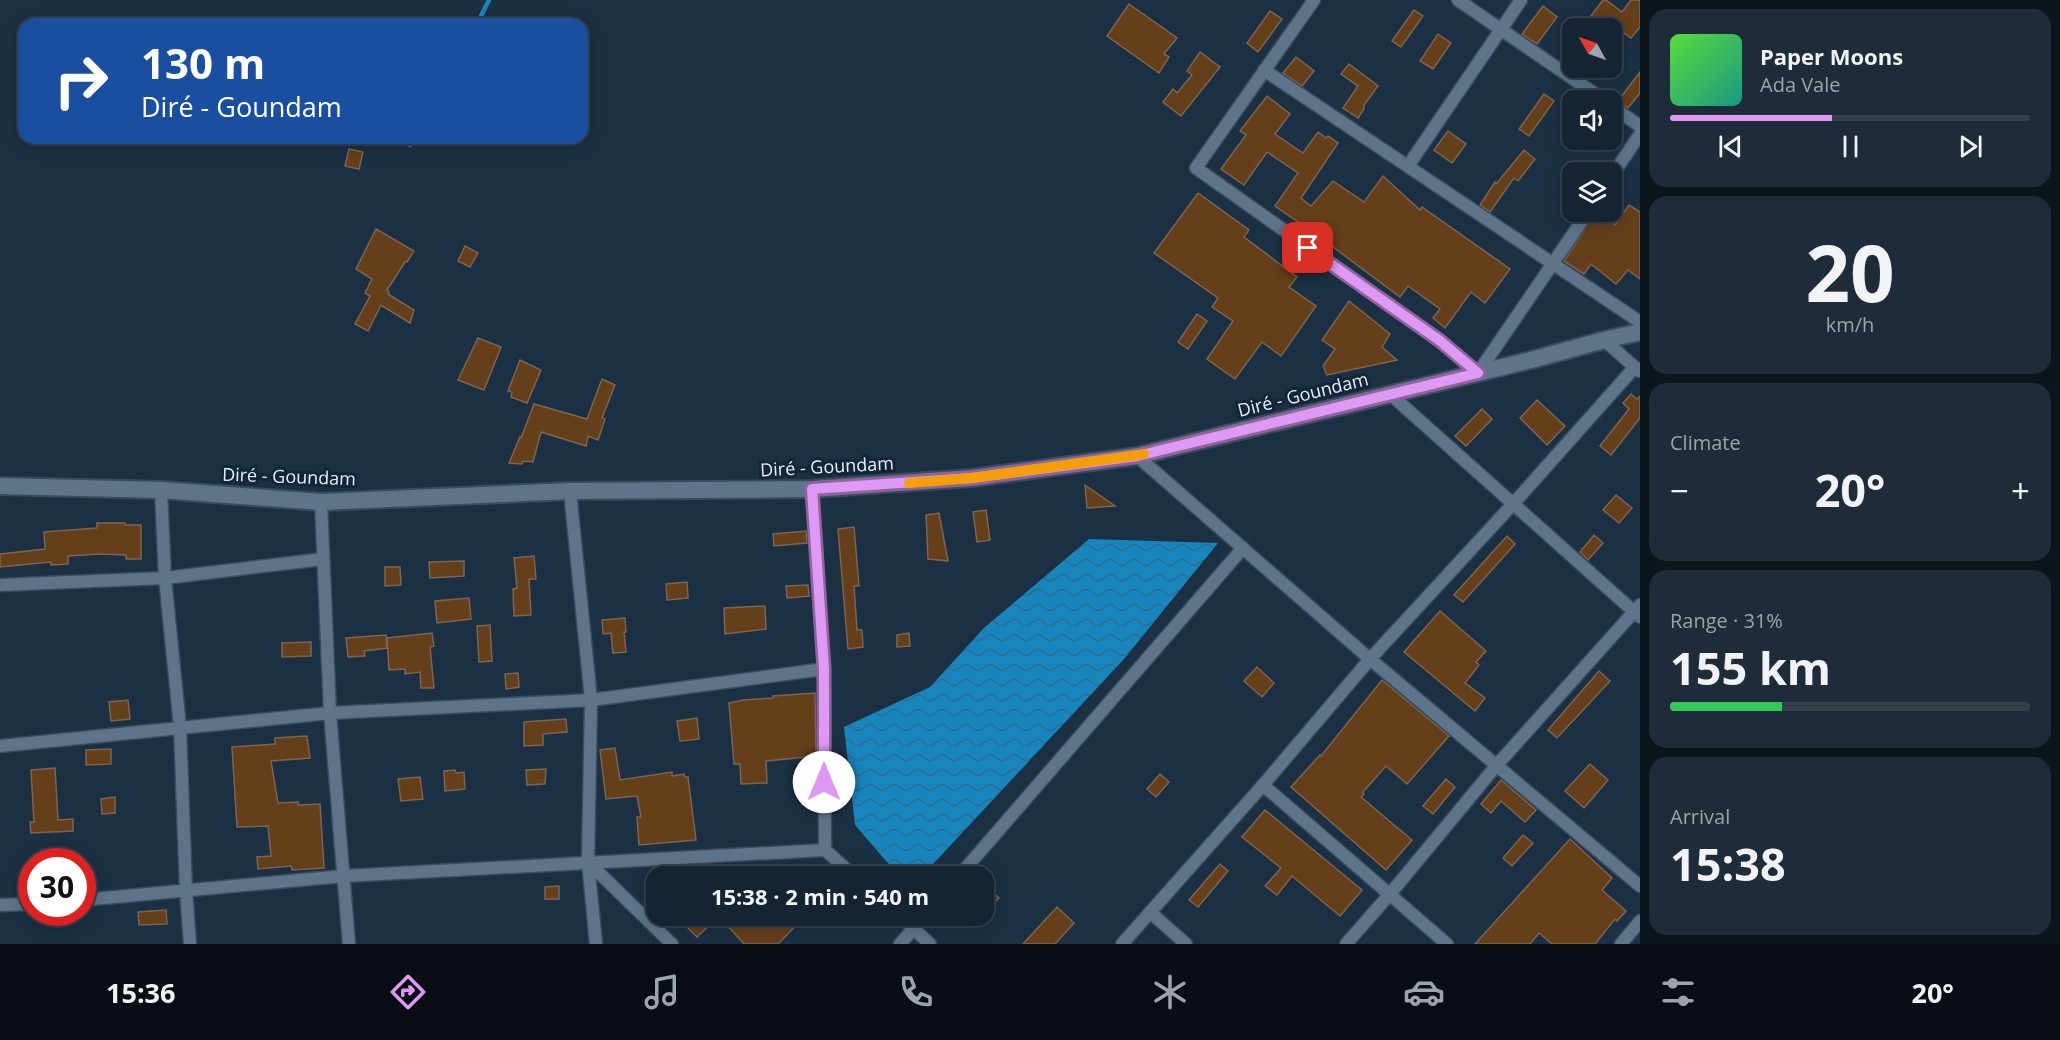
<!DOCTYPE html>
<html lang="en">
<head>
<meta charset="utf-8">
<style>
	:root { --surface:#152432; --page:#1e2c3a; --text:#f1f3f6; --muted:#9da4ac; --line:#34414d; --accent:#dd99f3 }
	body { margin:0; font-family:"Open Sans",sans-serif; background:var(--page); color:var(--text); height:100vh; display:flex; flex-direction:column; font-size:22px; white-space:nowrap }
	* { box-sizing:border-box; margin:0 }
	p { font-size:20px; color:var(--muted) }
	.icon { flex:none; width:33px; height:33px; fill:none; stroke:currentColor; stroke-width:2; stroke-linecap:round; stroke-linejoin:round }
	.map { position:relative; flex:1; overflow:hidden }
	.side { display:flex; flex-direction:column; gap:9px; padding:9px; background:#0c141c; width:420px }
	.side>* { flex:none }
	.guide { position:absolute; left:18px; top:18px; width:570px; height:126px; border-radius:18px; box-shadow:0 3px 15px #0003,0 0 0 2px var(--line); background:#1a4fa0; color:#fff; overflow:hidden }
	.needle { width:39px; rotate:310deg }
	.buttons { position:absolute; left:1562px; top:18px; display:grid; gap:12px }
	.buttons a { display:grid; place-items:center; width:60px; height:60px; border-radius:12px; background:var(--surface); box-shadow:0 3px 15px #0003,0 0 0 2px var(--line); font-size:30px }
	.speed { position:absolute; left:18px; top:848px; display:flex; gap:12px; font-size:30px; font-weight:700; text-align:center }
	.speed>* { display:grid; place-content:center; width:78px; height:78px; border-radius:50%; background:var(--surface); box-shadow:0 3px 15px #0003,0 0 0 2px var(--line); line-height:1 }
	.speed .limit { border:9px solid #d22; background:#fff; color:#111 }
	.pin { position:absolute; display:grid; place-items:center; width:51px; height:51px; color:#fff; margin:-26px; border-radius:12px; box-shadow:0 3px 9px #0006 }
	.me { position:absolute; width:66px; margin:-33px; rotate:0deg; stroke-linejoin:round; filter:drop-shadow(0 0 4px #0008) }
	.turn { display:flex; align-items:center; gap:21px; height:126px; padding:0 24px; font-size:27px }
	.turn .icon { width:78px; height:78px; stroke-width:2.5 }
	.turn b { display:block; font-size:42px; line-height:51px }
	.big { font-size:45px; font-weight:700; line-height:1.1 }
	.side .card { flex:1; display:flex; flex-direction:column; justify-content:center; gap:9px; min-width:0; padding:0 21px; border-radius:18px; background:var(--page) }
	.side .dial { align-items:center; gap:0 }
	.dial b { font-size:78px; line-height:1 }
	.song { display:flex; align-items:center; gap:18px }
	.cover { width:72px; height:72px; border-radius:9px; background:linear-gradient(135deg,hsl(110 70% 55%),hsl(170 70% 35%)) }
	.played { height:6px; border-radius:3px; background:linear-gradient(90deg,var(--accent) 45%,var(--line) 45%) }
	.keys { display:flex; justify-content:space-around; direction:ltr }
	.heat { display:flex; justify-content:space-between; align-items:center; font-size:33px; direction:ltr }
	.charge { height:9px; border-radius:4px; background:linear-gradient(90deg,#34c759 31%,var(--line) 0) }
	.trip { position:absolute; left:646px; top:866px; width:348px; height:60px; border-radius:18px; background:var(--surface); box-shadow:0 3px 15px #0003,0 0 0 2px var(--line); font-weight:700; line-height:60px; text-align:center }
	.tabs { display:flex; height:96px; justify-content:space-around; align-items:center; background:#080e14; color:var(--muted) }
	.tabs .icon { width:42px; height:42px }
	.tabs .active { color:var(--accent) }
	.tabs b { font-size:27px; color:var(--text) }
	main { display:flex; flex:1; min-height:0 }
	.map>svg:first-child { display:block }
	.water { fill:url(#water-waves) }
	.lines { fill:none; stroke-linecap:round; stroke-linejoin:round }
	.stream { stroke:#1985bd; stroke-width:4.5 }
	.building { fill:#653e1a; stroke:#7d6551; stroke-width:1.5 }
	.minor-casing { stroke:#3b4b5c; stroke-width:15 }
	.secondary-casing { stroke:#3b4b5c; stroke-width:20 }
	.minor { stroke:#5e748a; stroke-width:12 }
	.secondary { stroke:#5e748a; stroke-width:16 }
	.route-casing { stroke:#90639e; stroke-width:15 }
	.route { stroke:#dd99f3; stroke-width:10 }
	.slow { stroke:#f59e0b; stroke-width:10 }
	.labels { text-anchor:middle; stroke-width:6; stroke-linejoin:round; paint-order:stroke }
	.street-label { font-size:18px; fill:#e4f1fd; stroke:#132638 }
</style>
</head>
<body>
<main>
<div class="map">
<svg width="1640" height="944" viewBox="0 0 1640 944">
	<defs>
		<pattern id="water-waves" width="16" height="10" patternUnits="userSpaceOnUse" patternTransform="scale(1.5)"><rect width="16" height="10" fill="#1985bd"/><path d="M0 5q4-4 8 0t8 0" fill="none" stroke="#2a6d90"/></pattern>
	</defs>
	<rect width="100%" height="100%" fill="#1c3043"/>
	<polygon class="water" points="1089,539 1218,543 1124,659 922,876 899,876 855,825 844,727 930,687 984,628"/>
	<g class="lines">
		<g class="stream">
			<polyline points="477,24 489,0"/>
			<polyline points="410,145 415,138"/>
		</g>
	</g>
	<g class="building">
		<polygon points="1603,0 1606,0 1622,12 1631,0 1640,0 1640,27 1631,38 1606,20 1599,28 1587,21"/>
		<polygon points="1129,4 1177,38 1164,54 1169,57 1159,73 1107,36"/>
		<polygon points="1543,6 1557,17 1537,44 1522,34"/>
		<polygon points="1414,10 1423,16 1401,47 1392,41"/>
		<polygon points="1270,11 1282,19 1258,52 1247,43"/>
		<polygon points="1438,34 1451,43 1433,69 1420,61"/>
		<polygon points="1200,52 1220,67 1181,116 1163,102 1173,89 1177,93 1192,75 1187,71"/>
		<polygon points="1296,57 1314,71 1302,86 1283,73"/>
		<polygon points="1349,64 1378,86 1364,105 1364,109 1358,118 1343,108 1358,86 1341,74"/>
		<polygon points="1640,72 1640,93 1628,108 1618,101"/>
		<polygon points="1544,94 1554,101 1529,136 1519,129"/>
		<polygon points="1267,96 1290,114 1275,134 1303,153 1318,132 1326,138 1328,136 1338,143 1301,198 1311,206 1333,181 1364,202 1383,176 1420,210 1422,207 1510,269 1485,303 1471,292 1445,328 1433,318 1440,309 1408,286 1400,297 1321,238 1275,206 1298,173 1267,152 1244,185 1221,169 1246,135 1240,131"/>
		<polygon points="1448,131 1466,144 1452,163 1434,150"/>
		<polygon points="349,149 363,152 359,169 345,166"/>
		<polygon points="1524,150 1535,159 1518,181 1514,178 1490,212 1480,205 1495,182 1497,183"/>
		<polygon points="1198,193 1249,230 1244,237 1297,277 1289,287 1316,306 1281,356 1262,342 1235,379 1207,359 1233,321 1212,307 1218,298 1154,253"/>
		<polygon points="1629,205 1640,212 1640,279 1628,270 1616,284 1591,264 1584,274 1564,261 1596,212 1615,225"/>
		<polygon points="376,229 414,251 407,262 405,262 387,290 389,292 388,294 414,310 410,323 381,305 368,331 355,324 370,296 365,293 372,279 356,269"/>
		<polygon points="465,246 478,253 470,267 458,261"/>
		<polygon points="1349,301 1390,334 1382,347 1397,360 1327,375 1323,366 1335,349 1322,340"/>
		<polygon points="1197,314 1207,321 1188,349 1178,342"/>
		<polygon points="478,338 501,347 484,390 458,380"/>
		<polygon points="520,360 541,370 527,403 511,397 512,392 508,391"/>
		<polygon points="602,379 615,385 602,418 605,419 598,440 588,436 586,446 541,432 533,462 523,461 522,464 509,463 520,437 521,438 534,404 587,419"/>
		<polygon points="1631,394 1637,399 1640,396 1640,418 1611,455 1600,446 1629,409 1623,403"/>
		<polygon points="1537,400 1565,426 1547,445 1520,418"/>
		<polygon points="1482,409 1492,419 1466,446 1455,436"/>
		<polygon points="1085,485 1115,506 1087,508"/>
		<polygon points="1616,495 1632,508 1619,523 1603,510"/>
		<polygon points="986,510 990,540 977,542 973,512"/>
		<polygon points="939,513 948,561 928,559 926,515"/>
		<polygon points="97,523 125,523 125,525 141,525 141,559 126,559 126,555 100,554 68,556 68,564 51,565 51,562 0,567 0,554 45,549 44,532 97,528"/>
		<polygon points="854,527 859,586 854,586 857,630 862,630 863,647 848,649 838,529"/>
		<polygon points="806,531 807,543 774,546 773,534"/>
		<polygon points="1594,535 1603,543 1588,560 1580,552"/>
		<polygon points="1507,536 1515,544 1463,602 1454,595"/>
		<polygon points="534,556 536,579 529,579 531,615 514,616 513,589 517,588 514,558"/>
		<polygon points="464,561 464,576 430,578 429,562"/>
		<polygon points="385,567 400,567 401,585 385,586"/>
		<polygon points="687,582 688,598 667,600 666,584"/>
		<polygon points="808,585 809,596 787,598 786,586"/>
		<polygon points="469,598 471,619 437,623 435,601"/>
		<polygon points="765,606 766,629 725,634 724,608"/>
		<polygon points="1440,611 1486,651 1476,662 1479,665 1465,683 1485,698 1475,711 1404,652"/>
		<polygon points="625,618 626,632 624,632 626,652 613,653 611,633 603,634 602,620"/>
		<polygon points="490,625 492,661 479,662 477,626"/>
		<polygon points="432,633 434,646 430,647 434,688 421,688 420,672 405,674 405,669 389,670 387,638"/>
		<polygon points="909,633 910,646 897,647 897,635"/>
		<polygon points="386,635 387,648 364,651 365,656 348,657 346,638"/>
		<polygon points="311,642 311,656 282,657 282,643"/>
		<polygon points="1257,667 1274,683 1262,697 1244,681"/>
		<polygon points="1599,671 1610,681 1557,738 1548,730"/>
		<polygon points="518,673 519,687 506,689 505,674"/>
		<polygon points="1382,680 1449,736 1407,784 1386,766 1363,792 1364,794 1361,797 1412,840 1386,870 1291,787 1320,755 1321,756"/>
		<polygon points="815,693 816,756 766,761 767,783 741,784 740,764 734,764 729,703 743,700 773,698 773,696"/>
		<polygon points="128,700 130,719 111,721 109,702"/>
		<polygon points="697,718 699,739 680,741 677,721"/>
		<polygon points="566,719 567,732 543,734 543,745 524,746 524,722"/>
		<polygon points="307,736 310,758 271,761 278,803 298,802 298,805 320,804 324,868 292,870 291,866 258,869 257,857 271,856 268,826 237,827 232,747 275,744 275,738"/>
		<polygon points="615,748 620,780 672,772 672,776 684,774 685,777 688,777 696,840 639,845 637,817 641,817 637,796 606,799 600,750"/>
		<polygon points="111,749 111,764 86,765 86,750"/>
		<polygon points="1590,764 1608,780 1584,808 1565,791"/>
		<polygon points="55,768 58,820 73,819 73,831 31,833 30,822 34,822 31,770"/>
		<polygon points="546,769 545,784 527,785 526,770"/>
		<polygon points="455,770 456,773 464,772 465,789 445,791 444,771"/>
		<polygon points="1160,774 1169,782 1156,797 1147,789"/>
		<polygon points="420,777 423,799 401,801 398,779"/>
		<polygon points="1446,779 1455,787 1433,814 1423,806"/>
		<polygon points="1501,780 1536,810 1525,822 1501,801 1491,813 1481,804"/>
		<polygon points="115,797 115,813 102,814 101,799"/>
		<polygon points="1265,810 1362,890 1340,916 1292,876 1277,895 1265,886 1281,868 1242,837"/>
		<polygon points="1523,835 1533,843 1512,866 1503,858"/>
		<polygon points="1570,839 1612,878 1602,890 1626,911 1617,921 1615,919 1595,944 1552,944 1539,933 1530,944 1475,944"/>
		<polygon points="1220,864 1228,871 1198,907 1189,900"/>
		<polygon points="984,884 999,898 984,914"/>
		<polygon points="559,886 559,899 545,899 545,887"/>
		<polygon points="1057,907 1074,923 1055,944 1023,944"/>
		<polygon points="166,910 167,924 139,925 138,912"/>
		<polygon points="675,915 806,915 778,944 744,944 719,916 697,937"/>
	</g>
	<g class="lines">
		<g class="minor-casing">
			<g id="minor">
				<polyline points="1314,0 1196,168 1439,340 1478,373 1588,212"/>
				<polyline points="1458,0 1604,100"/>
				<polyline points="1264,70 1640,322"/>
				<polyline points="1611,106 1640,126"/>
				<polyline points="1408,166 1521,0"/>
				<polyline points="1611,177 1640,134"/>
				<polyline points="1604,340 1639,371"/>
				<polyline points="1390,394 1640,617"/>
				<polyline points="1137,456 1370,659 1640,886"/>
				<polyline points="812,489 824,669 825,850"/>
				<polyline points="161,490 165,578 180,727 186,891 190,944"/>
				<polyline points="570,491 591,700 588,862 596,944"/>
				<polyline points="321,502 330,713 349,944"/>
				<polyline points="0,585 165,578 323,559"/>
				<polyline points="0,746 330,713 591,700 824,669"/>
				<polyline points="1263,785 1447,944"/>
				<polyline points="588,862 672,944"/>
				<polyline points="959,876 1243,548"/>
				<polyline points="82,900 344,876 825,850 854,876"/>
				<polyline points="0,905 32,904"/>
				<polyline points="1150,912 1186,944"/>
				<polyline points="899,915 930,944"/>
				<polyline points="900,944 926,915"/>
				<polyline points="1122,944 1263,785 1370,659 1513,504 1635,367"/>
				<polyline points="1346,944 1390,894 1496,766 1640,605"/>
				<polyline points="1621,944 1640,921"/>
			</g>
		</g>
		<g class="secondary-casing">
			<polyline id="secondary" points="0,486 161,490 321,502 570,491 812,489 972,478 1137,456 1531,360 1604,340 1640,332"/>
		</g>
		<use href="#minor" class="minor"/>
		<use href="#secondary" class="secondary"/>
	</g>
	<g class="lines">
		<g class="route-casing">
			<polyline id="route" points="824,782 824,669 812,489 972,478 1137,456 1478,373 1439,340 1308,248"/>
		</g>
		<use href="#route" class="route"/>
		<polyline class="slow" points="909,483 972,478 1144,454"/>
	</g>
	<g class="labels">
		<g class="street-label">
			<text transform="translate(1303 395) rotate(-14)" y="6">Diré - Goundam</text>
			<text transform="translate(827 467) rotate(-3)" y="6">Diré - Goundam</text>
			<text transform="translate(289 477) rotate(2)" y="6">Diré - Goundam</text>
		</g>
	</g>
</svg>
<div class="buttons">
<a><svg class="needle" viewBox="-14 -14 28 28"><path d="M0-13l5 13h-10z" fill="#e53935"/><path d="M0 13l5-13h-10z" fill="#9da4ac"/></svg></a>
<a><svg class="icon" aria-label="sound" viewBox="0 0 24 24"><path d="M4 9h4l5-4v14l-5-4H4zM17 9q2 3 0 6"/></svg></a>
<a><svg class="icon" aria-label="layers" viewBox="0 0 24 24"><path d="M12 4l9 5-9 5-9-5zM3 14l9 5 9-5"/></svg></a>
</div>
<div class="speed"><div class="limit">30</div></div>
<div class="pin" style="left:1308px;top:248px;background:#d93025"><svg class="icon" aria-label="arrive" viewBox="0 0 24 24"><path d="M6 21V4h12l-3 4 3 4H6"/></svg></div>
<svg class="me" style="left:824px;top:782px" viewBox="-20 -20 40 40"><circle r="19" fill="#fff"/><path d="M0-13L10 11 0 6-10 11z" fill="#dd99f3"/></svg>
<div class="trip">15:38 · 2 min · 540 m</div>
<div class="guide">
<div class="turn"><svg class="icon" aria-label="right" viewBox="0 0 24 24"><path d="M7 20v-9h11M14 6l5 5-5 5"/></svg><div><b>130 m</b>Diré - Goundam</div></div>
</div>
</div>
<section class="side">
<div class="card">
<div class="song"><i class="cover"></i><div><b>Paper Moons</b><p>Ada Vale</p></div></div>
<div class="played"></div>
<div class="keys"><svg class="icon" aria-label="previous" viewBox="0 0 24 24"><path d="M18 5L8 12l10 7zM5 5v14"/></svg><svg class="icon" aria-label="pause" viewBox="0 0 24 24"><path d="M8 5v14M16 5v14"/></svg><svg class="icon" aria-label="next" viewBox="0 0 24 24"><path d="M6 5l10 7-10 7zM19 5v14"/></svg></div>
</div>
<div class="card dial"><b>20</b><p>km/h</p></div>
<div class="card"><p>Climate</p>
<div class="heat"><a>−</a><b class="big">20°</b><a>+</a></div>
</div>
<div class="card"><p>Range · 31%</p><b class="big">155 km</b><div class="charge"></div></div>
<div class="card"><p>Arrival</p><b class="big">15:38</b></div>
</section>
</main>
<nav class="tabs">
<b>15:36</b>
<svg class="icon active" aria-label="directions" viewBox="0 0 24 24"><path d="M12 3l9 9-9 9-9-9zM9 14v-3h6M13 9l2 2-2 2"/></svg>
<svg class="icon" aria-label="music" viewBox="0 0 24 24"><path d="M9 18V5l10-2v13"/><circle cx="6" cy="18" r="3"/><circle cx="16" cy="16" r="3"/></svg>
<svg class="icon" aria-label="phone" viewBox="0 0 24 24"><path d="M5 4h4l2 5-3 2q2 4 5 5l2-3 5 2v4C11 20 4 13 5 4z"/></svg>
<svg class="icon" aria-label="climate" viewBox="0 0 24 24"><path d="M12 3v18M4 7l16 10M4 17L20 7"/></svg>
<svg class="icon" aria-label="car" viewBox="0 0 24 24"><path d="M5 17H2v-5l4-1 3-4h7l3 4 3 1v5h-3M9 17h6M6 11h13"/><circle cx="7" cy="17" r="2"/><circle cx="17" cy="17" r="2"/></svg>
<svg class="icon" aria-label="filters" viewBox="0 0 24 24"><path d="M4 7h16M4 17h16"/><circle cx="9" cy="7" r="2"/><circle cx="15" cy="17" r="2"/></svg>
<b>20°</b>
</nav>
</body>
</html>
